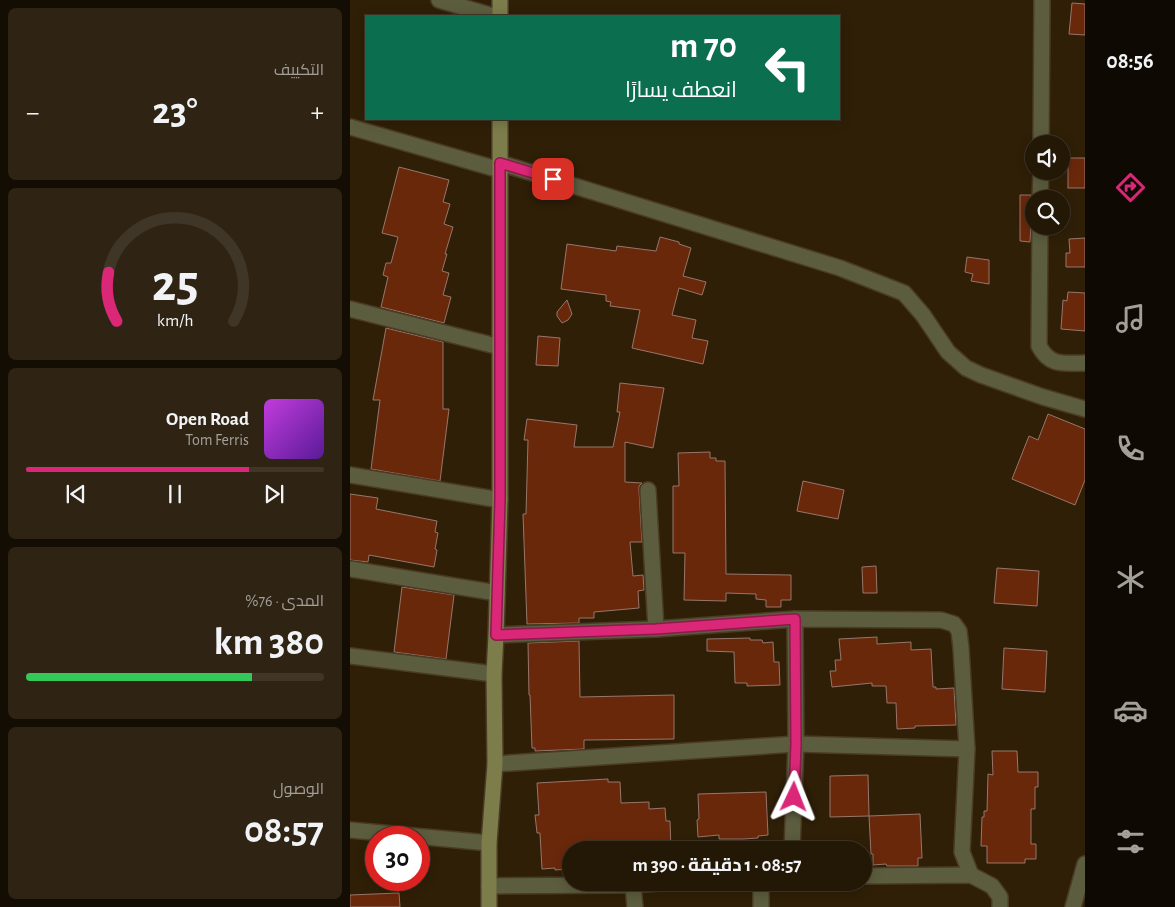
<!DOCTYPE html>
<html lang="ar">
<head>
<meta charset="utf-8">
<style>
	:root { --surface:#231705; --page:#2f2413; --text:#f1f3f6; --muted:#a39f9a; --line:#403627; --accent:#db2777 }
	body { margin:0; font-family:"Alegreya Sans",Cairo,sans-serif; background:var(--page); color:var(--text); direction:rtl; height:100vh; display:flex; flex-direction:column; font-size:19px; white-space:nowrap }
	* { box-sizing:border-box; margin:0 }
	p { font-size:16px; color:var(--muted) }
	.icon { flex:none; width:28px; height:28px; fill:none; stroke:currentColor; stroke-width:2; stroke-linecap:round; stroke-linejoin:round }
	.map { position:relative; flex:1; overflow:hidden; direction:ltr }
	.sheet { display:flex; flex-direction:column; gap:8px; padding:8px; background:#130d03; width:350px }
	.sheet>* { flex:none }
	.banner { position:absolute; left:15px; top:15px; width:475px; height:105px; border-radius:0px; box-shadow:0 2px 12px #0003,0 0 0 1px var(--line); direction:rtl; background:#0b6e4f; color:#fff; overflow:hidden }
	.tools { position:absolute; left:675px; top:135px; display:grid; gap:10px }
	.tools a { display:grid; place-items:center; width:45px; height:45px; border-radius:50%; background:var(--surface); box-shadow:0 2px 12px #0003,0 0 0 1px var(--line); font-size:25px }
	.speed { position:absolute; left:15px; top:826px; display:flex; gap:10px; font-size:25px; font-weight:700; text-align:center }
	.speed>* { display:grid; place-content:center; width:65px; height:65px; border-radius:50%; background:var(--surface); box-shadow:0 2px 12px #0003,0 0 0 1px var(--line); line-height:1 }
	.speed .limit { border:8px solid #d22; background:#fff; color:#111 }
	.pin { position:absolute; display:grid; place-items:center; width:42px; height:42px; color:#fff; margin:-21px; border-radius:10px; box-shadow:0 2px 8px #0006 }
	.me { position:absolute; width:55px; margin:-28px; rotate:2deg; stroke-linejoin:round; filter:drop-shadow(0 0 4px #0008) }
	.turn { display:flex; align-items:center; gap:18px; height:105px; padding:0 20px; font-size:22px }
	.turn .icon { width:65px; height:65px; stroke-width:2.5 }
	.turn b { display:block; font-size:35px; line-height:42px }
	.big { font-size:38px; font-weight:700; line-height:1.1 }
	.sheet .tile { flex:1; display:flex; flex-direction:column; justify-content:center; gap:8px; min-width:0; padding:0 18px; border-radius:8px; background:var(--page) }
	.sheet .dial { align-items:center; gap:0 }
	.dial svg { height:130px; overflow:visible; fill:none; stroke:var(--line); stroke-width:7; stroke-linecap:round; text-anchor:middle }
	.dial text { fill:var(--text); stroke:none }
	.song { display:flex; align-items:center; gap:15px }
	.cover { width:60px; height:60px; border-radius:8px; background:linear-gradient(135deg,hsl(290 70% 55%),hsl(270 70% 35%)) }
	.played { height:5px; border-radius:2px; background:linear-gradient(90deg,var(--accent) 75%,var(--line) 75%) }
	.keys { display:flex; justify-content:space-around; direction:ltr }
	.heat { display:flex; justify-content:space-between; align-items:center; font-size:28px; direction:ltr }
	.charge { height:8px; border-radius:4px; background:linear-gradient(90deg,#34c759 76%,var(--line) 0) }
	.trip { position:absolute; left:212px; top:841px; width:310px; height:50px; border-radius:25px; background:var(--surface); box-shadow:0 2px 12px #0003,0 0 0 1px var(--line); font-weight:700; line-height:50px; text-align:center; direction:rtl }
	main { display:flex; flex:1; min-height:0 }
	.tabs { display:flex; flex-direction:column; width:90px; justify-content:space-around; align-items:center; background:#0e0902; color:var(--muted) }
	.tabs .icon { width:35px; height:35px }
	.tabs .active { color:var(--accent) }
	.tabs b { font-size:22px; color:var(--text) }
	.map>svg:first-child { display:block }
	.building { fill:#6a280b; stroke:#97766b }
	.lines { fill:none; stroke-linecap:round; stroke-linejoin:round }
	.street-casing { stroke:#4a3b24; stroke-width:18 }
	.secondary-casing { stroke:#4a3b24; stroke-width:18 }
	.street { stroke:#5c5c3e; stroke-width:15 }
	.secondary { stroke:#7c7d4b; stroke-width:15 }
	.route-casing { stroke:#8e194d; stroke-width:12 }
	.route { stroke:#db2777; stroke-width:9 }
</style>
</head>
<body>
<main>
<nav class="tabs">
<b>08:56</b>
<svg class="icon active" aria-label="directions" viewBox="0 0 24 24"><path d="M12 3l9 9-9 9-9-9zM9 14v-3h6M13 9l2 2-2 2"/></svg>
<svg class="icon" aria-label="music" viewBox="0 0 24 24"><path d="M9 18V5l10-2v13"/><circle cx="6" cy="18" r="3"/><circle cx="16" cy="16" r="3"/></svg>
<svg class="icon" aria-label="phone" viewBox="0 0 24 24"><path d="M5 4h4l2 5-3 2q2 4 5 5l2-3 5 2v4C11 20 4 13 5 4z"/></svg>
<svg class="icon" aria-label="climate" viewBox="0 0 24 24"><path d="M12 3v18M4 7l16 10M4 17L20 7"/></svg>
<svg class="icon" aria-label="car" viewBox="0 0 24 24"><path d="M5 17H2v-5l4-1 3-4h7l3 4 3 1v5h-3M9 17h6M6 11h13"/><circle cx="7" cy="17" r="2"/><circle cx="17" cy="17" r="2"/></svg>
<svg class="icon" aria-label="filters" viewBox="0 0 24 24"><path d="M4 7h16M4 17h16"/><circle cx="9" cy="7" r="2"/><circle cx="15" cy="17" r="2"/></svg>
</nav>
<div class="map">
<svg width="735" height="907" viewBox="0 0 735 907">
	<rect width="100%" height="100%" fill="#2f1f07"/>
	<g class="building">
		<polygon points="722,3 735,4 735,35 719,34"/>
		<rect x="718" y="158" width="17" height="30"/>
		<polygon points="49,167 99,180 93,202 100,204 94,224 103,227 95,254 97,254 92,271 99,273 93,295 101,297 94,323 31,307 38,277 33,275 36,263 41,263 48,237 32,233"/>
		<polygon points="670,195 681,195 682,203 684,206 684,219 681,226 680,242 670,241"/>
		<polygon points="310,237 329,242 329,244 341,248 333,276 356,282 352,295 329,288 322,315 346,320 342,338 358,341 353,364 282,348 290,310 260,306 261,302 256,301 256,295 211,289 217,244 266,251 267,246 306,251"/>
		<polygon points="735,238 735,267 716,267 716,253 720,253 719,239"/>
		<polygon points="617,257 639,260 639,284 621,281 623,274 615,272"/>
		<polygon points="718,292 735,293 735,331 711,329 713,300 717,301"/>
		<polygon points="217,300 222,314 218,320 212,323 207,316 207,312"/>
		<polygon points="36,328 93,342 93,409 99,409 90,481 21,469 30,400 23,400"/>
		<polygon points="188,336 210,338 208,366 186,365"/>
		<polygon points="270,383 314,388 303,448 275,442 275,482 292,483 289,486 289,491 292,542 280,542 283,576 293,575 294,590 288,591 289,608 244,612 244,618 229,618 229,623 177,624 173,514 176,514 178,440 174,440 177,419 227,425 224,447 263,447 270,412 267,412"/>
		<polygon points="698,414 735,429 735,480 725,505 662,479 679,436 688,440"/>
		<polygon points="360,452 360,458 366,458 366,461 375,461 376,574 441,575 441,600 431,600 431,607 416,607 416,600 406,599 406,594 376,593 376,601 334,600 335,553 323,553 323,486 329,486 328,453"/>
		<polygon points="453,481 494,490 488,519 447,511"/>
		<polygon points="0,494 28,498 26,509 87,521 85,532 88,533 85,549 87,550 84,567 19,555 18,562 0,560"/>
		<polygon points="526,566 527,593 513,593 512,567"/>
		<polygon points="647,568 689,571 687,606 644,603"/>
		<polygon points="52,587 104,595 96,659 44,652"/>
		<polygon points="527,637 527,644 561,642 561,650 581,649 583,687 586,687 586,689 604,688 606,725 565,726 565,728 547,729 546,703 537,703 536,686 522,686 522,683 482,687 480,671 486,671 485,660 491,660 489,639"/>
		<polygon points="400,638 400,640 412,640 413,643 423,642 424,662 429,662 430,685 397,686 397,683 385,683 384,652 357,651 357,639"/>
		<polygon points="229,641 230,697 324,695 324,739 234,740 234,749 185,751 185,748 182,748 180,695 179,695 178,643"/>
		<polygon points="654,648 697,651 695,692 652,689"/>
		<polygon points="642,751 667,751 668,772 688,772 688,787 685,787 685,809 681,809 681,844 686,844 686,859 675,859 675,863 637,863 637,846 631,846 632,817 634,817 634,811 637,811 638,774 643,775"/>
		<polygon points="518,775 519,816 480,817 480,776"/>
		<polygon points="258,779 258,782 270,782 271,803 299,802 299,809 315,808 316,821 320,821 321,850 221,850 221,869 205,870 205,868 192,869 190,833 187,833 185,815 189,815 187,783"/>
		<polygon points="416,792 418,835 408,836 408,838 393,839 369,839 369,835 348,837 347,820 349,819 348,794"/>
		<polygon points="570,814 572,858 568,858 568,866 537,866 536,864 523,865 523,854 521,854 519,816"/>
		<polygon points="49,893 50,907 0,907 0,895"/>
	</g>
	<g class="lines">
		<g class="street-casing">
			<g id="street">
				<polyline points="89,0 143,16"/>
				<polyline points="0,127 150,170"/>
				<polyline points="691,144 692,0"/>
				<polyline points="150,163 490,268 554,293 573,315 598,352 616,368 631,375 693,397 735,409"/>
				<polyline points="690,199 691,171"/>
				<path d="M690,226l-1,120c11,21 25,17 46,17"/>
				<polyline points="0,309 150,347"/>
				<polyline points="0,475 150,500"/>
				<polyline points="298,490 306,629"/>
				<polyline points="0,569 147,593"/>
				<polyline points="146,635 306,629 445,619 591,620 604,624 609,631 611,648 617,749 612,852 621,875"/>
				<polyline points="0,656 144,674"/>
				<polyline points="145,764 446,744 617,749"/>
				<polyline points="0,830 139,843"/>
				<polyline points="442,850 446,744 445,619"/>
				<polyline points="514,876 621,875 642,886 650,897 650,907"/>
				<polyline points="411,882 411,907"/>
				<polyline points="283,885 285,907"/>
				<polyline points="139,886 283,885 322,882"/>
				<polyline points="723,907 735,864"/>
			</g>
		</g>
		<g class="secondary-casing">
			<g id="secondary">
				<polyline points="150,16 150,0"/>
				<polyline points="139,907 139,843 145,764 144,674 146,635 150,500 150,119"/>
			</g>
		</g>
		<use href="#street" class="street"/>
		<use href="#secondary" class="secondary"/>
	</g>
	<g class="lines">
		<g class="route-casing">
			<polyline id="route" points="203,179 150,163 150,500 146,635 306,629 445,619 446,744 444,797"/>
		</g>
		<use href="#route" class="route"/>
	</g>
</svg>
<div class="tools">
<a><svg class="icon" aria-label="sound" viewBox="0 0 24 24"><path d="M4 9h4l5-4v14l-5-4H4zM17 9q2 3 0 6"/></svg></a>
<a><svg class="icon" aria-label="search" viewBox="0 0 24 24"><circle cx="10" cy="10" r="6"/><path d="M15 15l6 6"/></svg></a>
</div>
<div class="speed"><div class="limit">30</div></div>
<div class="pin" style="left:203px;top:179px;background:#d93025"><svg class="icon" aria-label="arrive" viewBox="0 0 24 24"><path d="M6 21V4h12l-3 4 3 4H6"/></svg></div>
<svg class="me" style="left:444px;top:797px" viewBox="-20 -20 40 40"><path d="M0-17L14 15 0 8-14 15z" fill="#db2777" stroke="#fff" stroke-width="4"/></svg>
<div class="trip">08:57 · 1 دقيقة · 390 m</div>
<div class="banner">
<div class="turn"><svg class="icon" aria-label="left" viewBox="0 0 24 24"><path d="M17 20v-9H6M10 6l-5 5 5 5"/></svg><div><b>70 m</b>انعطف يسارًا</div></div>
</div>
</div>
<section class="sheet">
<div class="tile"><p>التكييف</p>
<div class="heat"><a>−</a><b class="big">23°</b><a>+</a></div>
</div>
<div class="tile dial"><svg viewBox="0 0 100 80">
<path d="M14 69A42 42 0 1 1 86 69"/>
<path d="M14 69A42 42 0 0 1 9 39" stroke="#db2777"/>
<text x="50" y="56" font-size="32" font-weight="700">25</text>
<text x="50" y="72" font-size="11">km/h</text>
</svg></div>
<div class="tile">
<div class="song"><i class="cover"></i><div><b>Open Road</b><p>Tom Ferris</p></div></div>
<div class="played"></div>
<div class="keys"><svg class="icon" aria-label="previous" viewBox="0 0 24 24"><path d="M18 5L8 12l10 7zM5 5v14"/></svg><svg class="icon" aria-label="pause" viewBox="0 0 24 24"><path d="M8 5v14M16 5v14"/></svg><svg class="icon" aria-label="next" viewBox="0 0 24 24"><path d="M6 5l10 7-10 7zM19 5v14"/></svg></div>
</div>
<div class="tile"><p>المدى · 76%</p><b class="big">380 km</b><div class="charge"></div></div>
<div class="tile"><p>الوصول</p><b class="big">08:57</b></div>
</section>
</main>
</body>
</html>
